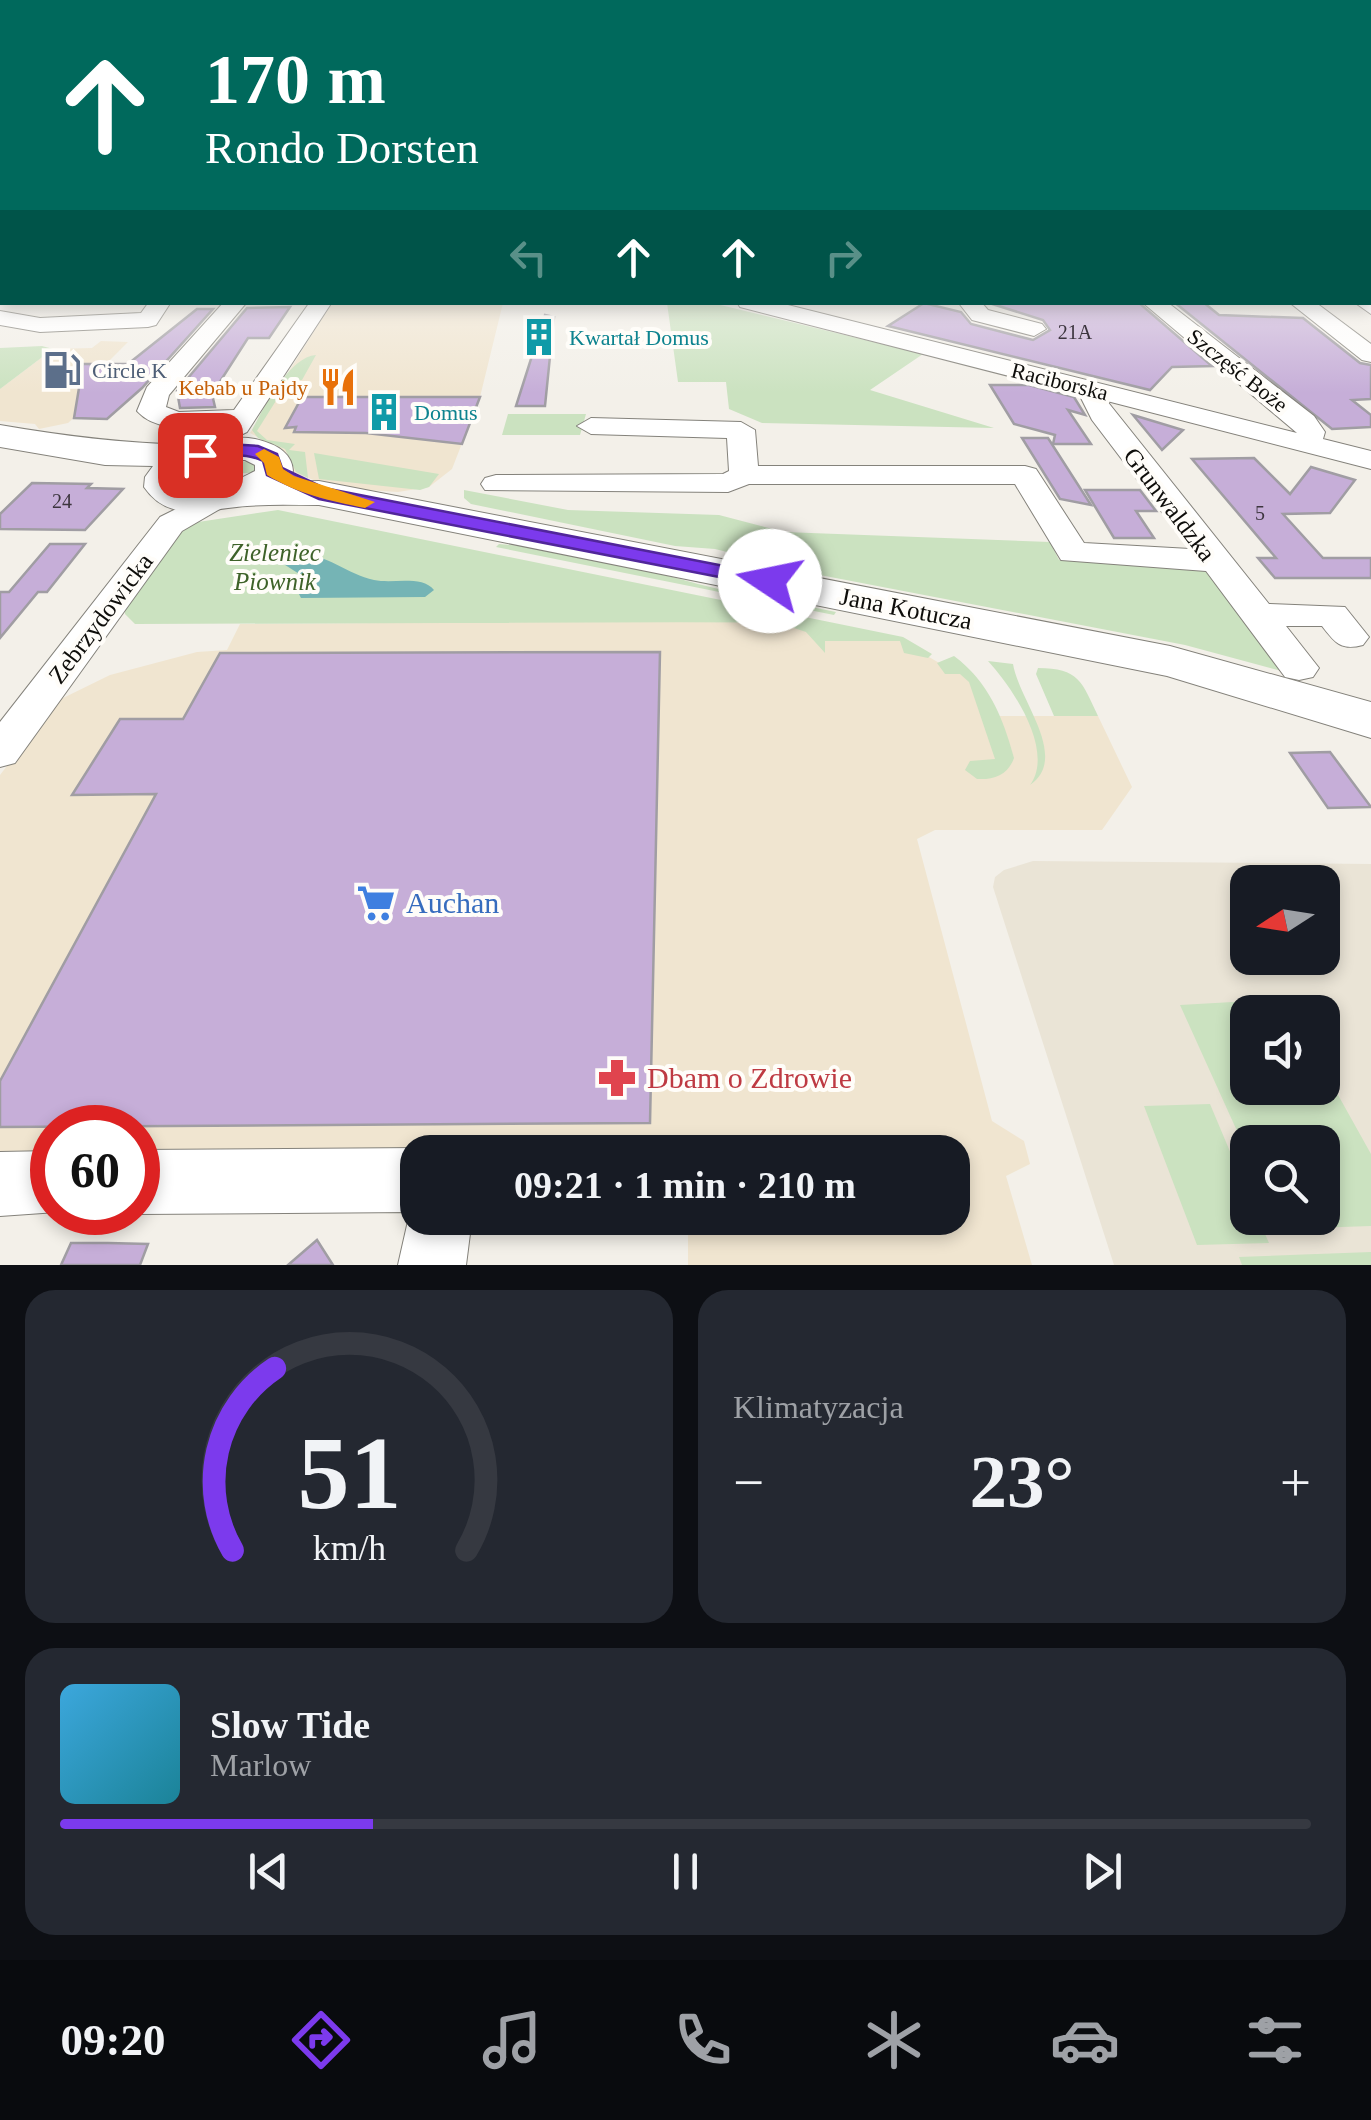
<!DOCTYPE html>
<html lang="pl">
<head>
<meta charset="utf-8">
<style>
	:root { --surface:#171b24; --page:#242831; --text:#f1f3f6; --muted:#9ea1a6; --line:#363941; --accent:#7c3aed }
	body { margin:0; font-family:Georgia,serif; background:var(--page); color:var(--text); height:100vh; display:flex; flex-direction:column; font-size:38px; white-space:nowrap }
	* { box-sizing:border-box; margin:0 }
	p { font-size:32px; color:var(--muted) }
	.icon { flex:none; width:55px; height:55px; fill:none; stroke:currentColor; stroke-width:2; stroke-linecap:round; stroke-linejoin:round }
	.map { position:relative; height:1265px; overflow:hidden }
	.side { display:flex; flex-direction:column; gap:25px; padding:25px; background:#0d0f14; flex:1 }
	.side>* { flex:none }
	.hud { position:absolute; left:0px; top:0px; width:1372px; height:305px; box-shadow:0 5px 15px #0003; background:#00695c; color:#fff; overflow:hidden }
	.needle { width:65px; rotate:258deg }
	.buttons { position:absolute; left:1230px; top:865px; display:grid; gap:20px }
	.buttons a { display:grid; place-items:center; width:110px; height:110px; border-radius:20px; background:var(--surface); box-shadow:0 5px 15px #0003; font-size:50px }
	.speed { position:absolute; left:30px; top:1105px; display:flex; gap:20px; font-size:50px; font-weight:700; text-align:center }
	.speed>* { display:grid; place-content:center; width:130px; height:130px; border-radius:50%; background:var(--surface); box-shadow:0 5px 15px #0003; line-height:1 }
	.speed .limit { border:15px solid #d22; background:#fff; color:#111 }
	.pin { position:absolute; display:grid; place-items:center; width:85px; height:85px; color:#fff; margin:-42px; border-radius:20px; box-shadow:0 5px 15px #0006 }
	.me { position:absolute; width:110px; margin:-55px; rotate:281deg; stroke-linejoin:round; filter:drop-shadow(0 0 8px #0008) }
	.turn { display:flex; align-items:center; gap:35px; height:210px; padding:0 40px; font-size:45px }
	.turn .icon { width:130px; height:130px; stroke-width:2.5 }
	.turn b { display:block; font-size:70px; line-height:85px }
	.lanes { display:flex; align-items:center; height:95px; padding:0 40px; background:#0003; justify-content:center; gap:50px; direction:ltr }
	.lanes .off { opacity:.35 }
	.big { font-size:75px; font-weight:700; line-height:1.1 }
	.side .widget { flex:1; display:flex; flex-direction:column; justify-content:center; gap:15px; min-width:0; padding:0 35px; border-radius:30px; background:var(--page) }
	.side .dial { align-items:center; gap:0 }
	.dial svg { height:260px; overflow:visible; fill:none; stroke:var(--line); stroke-width:7; stroke-linecap:round; text-anchor:middle }
	.dial text { fill:var(--text); stroke:none }
	.song { display:flex; align-items:center; gap:30px }
	.cover { width:120px; height:120px; border-radius:15px; background:linear-gradient(135deg,hsl(200 70% 55%),hsl(190 70% 35%)) }
	.played { height:10px; border-radius:5px; background:linear-gradient(90deg,var(--accent) 25%,var(--line) 25%) }
	.keys { display:flex; justify-content:space-around; direction:ltr }
	.heat { display:flex; justify-content:space-between; align-items:center; font-size:55px; direction:ltr }
	.side .tiles { flex:1; display:grid; gap:25px; grid-template-columns:1fr 1fr }
	.widget:last-child { grid-column:span 2 }
	.trip { position:absolute; left:400px; top:1135px; width:570px; height:100px; border-radius:30px; background:var(--surface); box-shadow:0 5px 15px #0003; font-weight:700; line-height:100px; text-align:center }
	.menu { display:flex; height:160px; justify-content:space-around; align-items:center; background:#090b0e; color:var(--muted) }
	.menu .icon { width:70px; height:70px }
	.menu .on { color:var(--accent) }
	.menu b { font-size:45px; color:var(--text) }
	.map>svg:first-child { display:block }
	.commercial { fill:#f0e5d0 }
	.built { fill:#eae4d6; fill-rule:evenodd }
	.green { fill:#cbe2c0 }
	.water { fill:#75b4b5 }
	.building { fill:#c6aed8; stroke:#a09da3; stroke-width:2.5 }
	.lines { fill:none; stroke-linecap:round; stroke-linejoin:round }
	.minor-casing { stroke:#84827b; stroke-width:2 }
	.major-casing { stroke:#84827b; stroke-width:2 }
	.minor { fill:#fff; fill-rule:evenodd }
	.major { fill:#fff; fill-rule:evenodd }
	.route { fill:#7c3aed; stroke:#51269a; stroke-width:2.5 }
	.slow { fill:#f59e0b }
	.labels { text-anchor:middle; stroke-width:8; stroke-linejoin:round; paint-order:stroke }
	.number-label { font-size:20px; fill:#3c353e }
	.far-culture-label { font-size:22px; fill:#0d838f; stroke:#fffdf9; text-anchor:start }
	.far-service-label { font-size:22px; fill:#4e5e75; stroke:#fffdf9; text-anchor:start }
	.far-street-label { font-size:22px; fill:#0e0d0a; stroke:#fffdf9 }
	.far-food-label { font-size:22px; fill:#c56008; stroke:#fffdf9; text-anchor:end }
	.street-label { font-size:25px; fill:#0e0d0a; stroke:#fffdf9 }
	.park-label { font-size:25px; font-style:italic; fill:#3e6229; stroke:#fffdf9 }
	.near-shop-label { font-size:30px; fill:#366cbe; stroke:#fffdf9; text-anchor:start }
	.near-health-label { font-size:30px; fill:#be3a42; stroke:#fffdf9; text-anchor:start }
</style>
</head>
<body>
<div class="map">
<svg width="1371" height="1265" viewBox="0 0 1371 1265">
	<rect width="100%" height="100%" fill="#f3f0e9"/>
	<g class="commercial">
		<polygon points="332,303 503,303 480,397 452,469 429,487 398,492 334,488 293,472 291,456 250,433"/>
		<polygon points="101,341 128,342 94,376 94,399 68,423 39,429 35,424 0,421 0,389 53,349 92,348"/>
		<polygon points="776,620 900,640 953,671 973,673 998,716 1098,716 1132,787 1102,830 935,830 917,839 992,1121 1024,1141 1030,1164 1006,1176 1032,1265 688,1265 688,1218 952,1218 952,1152 635,1152 634,1146 138,1151 138,1128 52,1128 52,1152 0,1152 0,775 57,701 110,675 197,652 227,650 240,624"/>
	</g>
	<path class="built" d="M1033,861l338,3v401h-257l-121,-378 2,-10 9,-7zM1248,882h74v76h-74zM1248,1012h74v76h-74zM1248,1142h74v76h-74z"/>
	<g class="green">
		<polygon points="667,303 712,303 923,354 870,390 994,428 762,423 729,409 726,382 678,382"/>
		<polygon points="42,346 53,349 0,389 0,348"/>
		<path d="M316,355l-14,25h-13l-32,51 10,9 28,4 -6,6 16,2 3,26 -12,-6 -11,-23 -27,-11 -6,-8c12,-23 37,-73 64,-75z"/>
		<polygon points="508,414 586,414 580,435 502,435"/>
		<polygon points="314,453 439,474 429,487 420,490 319,479"/>
		<path d="M222,458l32,5 1,10 -46,1 29,6c-18,9 -38,16 -56,2l2,-9z"/>
		<polygon points="464,490 568,510 719,515 784,532 1050,542 1059,560 1210,570 1289,673 1185,645 820,575 715,549 675,546 471,504 464,498"/>
		<polygon points="278,510 903,637 932,654 928,658 904,653 900,641 825,641 825,653 806,632 776,622 135,624 125,614 125,606 185,524"/>
		<path d="M499,544c73,6 129,21 199,40 45,12 92,18 138,28l-2,3 -338,-68z"/>
		<path d="M954,656c34,25 49,61 60,102 -6,17 -20,22 -37,21l-12,-9 5,-9 25,-2 -26,-77 -9,-8h-15l-8,-11z"/>
		<path d="M988,661l25,3c6,37 57,93 17,121 25,-34 -17,-97 -42,-124z"/>
		<path d="M1038,668c41,0 44,14 60,48h-44l-18,-42z"/>
		<polygon points="1283,999 1291,1012 1248,1012 1248,1088 1322,1088 1323,1068 1371,1154 1371,1226 1283,1229 1277,1218 1322,1218 1322,1142 1248,1142 1247,1153 1180,1005"/>
		<polygon points="1210,1104 1247,1192 1248,1218 1258,1218 1269,1243 1197,1245 1144,1106"/>
		<polygon points="1371,1252 1371,1265 1242,1265 1239,1257"/>
	</g>
	<path class="water" d="M293,554c31,-3 53,20 81,26 19,4 48,-5 60,10l-9,7 -124,1 -3,-6 6,-15 -22,-14z"/>
	<g class="building">
		<polygon points="986,302 1138,302 1212,366 1172,367 1150,390 888,326 924,303 961,312 971,324 1033,340 1050,330 1043,320"/>
		<polygon points="1174,302 1203,302 1219,315 1303,318 1360,363 1371,365 1371,399 1352,400 1371,415 1371,427 1332,429"/>
		<polygon points="290,307 269,338 248,338 212,394 215,407 180,408 177,391 247,308"/>
		<polygon points="197,309 213,309 142,388 107,419 74,418 83,364 128,364"/>
		<polygon points="545,315 554,317 545,406 516,406"/>
		<polygon points="990,385 1029,385 1074,397 1085,415 1068,410 1091,444 1053,444 1055,435 1014,424"/>
		<polygon points="302,397 480,397 462,444 366,433 294,432 296,427 285,428"/>
		<polygon points="1133,415 1183,430 1162,450"/>
		<polygon points="1022,438 1048,438 1091,505 1060,499"/>
		<polygon points="1254,458 1290,494 1311,467 1355,480 1330,513 1283,514 1323,558 1371,558 1371,578 1275,578 1258,558 1276,558 1192,459"/>
		<polygon points="32,483 91,484 87,488 123,489 85,530 0,529 0,514"/>
		<polygon points="1085,490 1140,490 1156,511 1136,511 1154,538 1114,538"/>
		<polygon points="50,544 85,544 47,592 38,592 0,638 0,592 9,592"/>
		<polygon points="660,652 650,1123 0,1127 0,1081 156,794 72,795 120,719 183,719 220,653"/>
		<polygon points="1330,752 1371,807 1328,808 1290,753"/>
		<polygon points="317,1240 333,1265 288,1265"/>
		<polygon points="71,1243 108,1243 148,1244 140,1265 61,1265"/>
	</g>
	<g class="lines">
		<g class="minor-casing">
			<g id="minor">
				<polygon points="2,226 2,238 0,239 0,227"/>
				<polygon points="1370,237 1371,238 1371,250 1370,250"/>
				<rect x="0" y="272" width="2" height="12"/>
				<polygon points="1371,297 1371,314 1354,302 1370,302"/>
				<polygon points="149,302 171,302 156,325 148,327 40,332 0,325 0,311 40,318 141,313"/>
				<path d="M224,302h23l-78,93 -3,12 13,5 55,-2 76,-108h22l-85,130 -23,11 -10,-2 -4,-6 7,-8c-26,1 -61,5 -80,-16l10,-24z"/>
				<path d="M737,302h39l521,131 -155,-131h25l147,114 11,16 -2,7 48,12v18l-264,-68 162,203 76,3 24,30 -6,8c-22,6 -28,-2 -41,-19h-36l33,42 -6,9 -14,3 -14,-3 -79,-106 -145,-11 -46,-76h-266l-21,8 -243,-2 -4,-6 4,-6 11,-3 227,-1 6,-3 -2,-33 -136,-4 -14,-8 14,-8 150,4 14,8 3,36h267l11,3 48,74 106,6 -98,-129 -13,-26 -339,-87z"/>
				<polygon points="958,302 981,302 988,310 1042,324 1046,329 1034,336 972,320"/>
				<polygon points="1289,302 1315,302 1371,344 1371,362 1362,360"/>
				<polygon points="214,490 225,492 230,499 225,506 182,531 15,763 0,767 0,722 160,517"/>
				<polygon points="418,1148 428,1152 418,1152 418,1218 472,1218 466,1265 398,1265 410,1212 138,1214 135,1212 138,1150"/>
				<polygon points="52,1151 52,1212 57,1212 0,1216 0,1152"/>
			</g>
		</g>
		<g class="major-casing">
			<path id="major" d="M0,425c64,11 121,18 186,20 24,0 44,-11 69,-6 18,4 37,12 38,32l-9,11 35,-1 851,165 201,56v36l-204,-62 -848,-171c-24,0 -48,-1 -72,1 -37,2 -77,19 -103,-19l1,-10 8,-11 -48,-1 -105,-18zM222,460h23l10,5v6c-22,11 -48,27 -72,12l10,-11z"/>
		</g>
		<use href="#minor" class="minor"/>
		<use href="#major" class="major"/>
	</g>
	<linearGradient id="sky" x2="0" y2="1"><stop stop-color="#7ab4d4"/><stop offset="0.55" stop-color="#faf8f5"/><stop offset="1" stop-color="#faf8f5" stop-opacity="0"/></linearGradient>
	<rect width="1371" height="393" fill="url(#sky)"/>
	<path class="route" d="M228,444l30,2 19,8 5,14 42,20 446,87 10,6 -10,6 -451,-88 -52,-24 -4,-14c-20,-10 -42,-5 -63,-1l-9,-5z"/>
	<path class="slow" d="M264,449l15,8 4,12 11,7 81,26 -10,6c-35,-7 -67,-14 -98,-33l-3,-12 -9,-9z"/>
	<defs>
		<g id="building-bare" transform="scale(3)"><path d="M-4-6H4V6H1V3H-1V6H-4ZM-2.5-4.3h1.7v1.8h-1.7ZM.8-4.3h1.7v1.8H.8ZM-2.5-1h1.7V.8h-1.7ZM.8-1h1.7V.8H.8Z" fill="#0f9aa8" stroke="#fffdf9" stroke-width="2.5" paint-order="stroke"/></g>
		<g id="fuel-bare" transform="scale(3)"><path d="M-5.5-6h7V0h2V4h1.3V-2.5L3-4.5l.8-.8L6-3V5H2.5V1h-1V6h-7ZM-4.2-4.7v3.2H.2V-4.7Z" fill="#5c6f8a" stroke="#fffdf9" stroke-width="2.5" paint-order="stroke"/></g>
		<g id="restaurant-bare" transform="scale(3)"><path d="M-5-6h1v4h1v-4h1v4h1v-4h1v5L-1.5 .5V6h-2V.5L-5-1ZM5-6V6H3V1.5H1.5Q1.5-4 5-6Z" fill="#e8710a" stroke="#fffdf9" stroke-width="2.5" paint-order="stroke"/></g>
		<g id="supermarket-bare" transform="scale(3)"><path d="M-6-5.5h2.5l.6 2H6L4.5 2H-2.5L-4.4-4H-6ZM-1.5 3.2a1.3 1.3 0 1 0 .1 0ZM3 3.2a1.3 1.3 0 1 0 .1 0Z" fill="#3f7fe0" stroke="#fffdf9" stroke-width="2.5" paint-order="stroke"/></g>
		<g id="pharmacy-bare" transform="scale(3)"><path d="M-2-6h4v4h4v4h-4v4h-4v-4h-4v-4h4Z" fill="#e0444e" stroke="#fffdf9" stroke-width="2.5" paint-order="stroke"/></g>
	</defs>
	<g fill-rule="evenodd">
		<use href="#building-bare" x="539" y="337"/>
		<use href="#fuel-bare" x="62" y="370"/>
		<use href="#restaurant-bare" x="338" y="387"/>
		<use href="#building-bare" x="384" y="412"/>
		<use href="#supermarket-bare" x="376" y="903"/>
		<use href="#pharmacy-bare" x="617" y="1078"/>
	</g>
	<g class="labels">
		<g class="number-label">
			<text x="1075" y="339">21A</text>
			<text x="62" y="508">24</text>
			<text x="1260" y="520">5</text>
		</g>
		<g class="far-culture-label">
			<text x="569" y="345">Kwartał Domus</text>
			<text x="414" y="420">Domus</text>
		</g>
		<g class="far-service-label">
			<text x="92" y="378">Circle K</text>
		</g>
		<g class="far-street-label">
			<text transform="translate(1238 370) rotate(38)" y="8">Szczęść Boże</text>
			<text transform="translate(1060 381) rotate(14)" y="8">Raciborska</text>
		</g>
		<g class="far-food-label">
			<text x="308" y="395">Kebab u Pajdy</text>
		</g>
		<g class="street-label">
			<text transform="translate(1170 504) rotate(53)" y="9">Grunwaldzka</text>
			<text transform="translate(906 608) rotate(11)" y="9">Jana Kotucza</text>
			<text transform="translate(100 618) rotate(-53)" y="9">Zebrzydowicka</text>
		</g>
		<g class="park-label">
			<text x="275" y="561">Zieleniec<tspan x="275" dy="29">Piownik</tspan></text>
		</g>
		<g class="near-shop-label">
			<text x="406" y="913">Auchan</text>
		</g>
		<g class="near-health-label">
			<text x="647" y="1088">Dbam o Zdrowie</text>
		</g>
	</g>
</svg>
<div class="buttons">
<a><svg class="needle" viewBox="-14 -14 28 28"><path d="M0-13l5 13h-10z" fill="#e53935"/><path d="M0 13l5-13h-10z" fill="#9ea1a6"/></svg></a>
<a><svg class="icon" aria-label="sound" viewBox="0 0 24 24"><path d="M4 9h4l5-4v14l-5-4H4zM17 9q2 3 0 6"/></svg></a>
<a><svg class="icon" aria-label="search" viewBox="0 0 24 24"><circle cx="10" cy="10" r="6"/><path d="M15 15l6 6"/></svg></a>
</div>
<div class="speed"><div class="limit">60</div></div>
<div class="pin" style="left:200px;top:455px;background:#d93025"><svg class="icon" aria-label="arrive" viewBox="0 0 24 24"><path d="M6 21V4h12l-3 4 3 4H6"/></svg></div>
<svg class="me" style="left:770px;top:581px" viewBox="-20 -20 40 40"><circle r="19" fill="#fff"/><path d="M0-13L10 11 0 6-10 11z" fill="#7c3aed"/></svg>
<div class="trip">09:21 · 1 min · 210 m</div>
<div class="hud">
<div class="turn"><svg class="icon" aria-label="ahead" viewBox="0 0 24 24"><path d="M12 20V5M6 11l6-6 6 6"/></svg><div><b>170 m</b>Rondo Dorsten</div></div>
<div class="lanes"><svg class="icon off" aria-label="left" viewBox="0 0 24 24"><path d="M17 20v-9H6M10 6l-5 5 5 5"/></svg><svg class="icon" aria-label="ahead" viewBox="0 0 24 24"><path d="M12 20V5M6 11l6-6 6 6"/></svg><svg class="icon" aria-label="ahead" viewBox="0 0 24 24"><path d="M12 20V5M6 11l6-6 6 6"/></svg><svg class="icon off" aria-label="right" viewBox="0 0 24 24"><path d="M7 20v-9h11M14 6l5 5-5 5"/></svg></div>
</div>
</div>
<section class="side">
<div class="tiles">
<div class="widget dial"><svg viewBox="0 0 100 80">
<path d="M14 69A42 42 0 1 1 86 69"/>
<path d="M14 69A42 42 0 0 1 27 13" stroke="#7c3aed"/>
<text x="50" y="56" font-size="32" font-weight="700">51</text>
<text x="50" y="72" font-size="11">km/h</text>
</svg></div>
<div class="widget"><p>Klimatyzacja</p>
<div class="heat"><a>−</a><b class="big">23°</b><a>+</a></div>
</div>
<div class="widget">
<div class="song"><i class="cover"></i><div><b>Slow Tide</b><p>Marlow</p></div></div>
<div class="played"></div>
<div class="keys"><svg class="icon" aria-label="previous" viewBox="0 0 24 24"><path d="M18 5L8 12l10 7zM5 5v14"/></svg><svg class="icon" aria-label="pause" viewBox="0 0 24 24"><path d="M8 5v14M16 5v14"/></svg><svg class="icon" aria-label="next" viewBox="0 0 24 24"><path d="M6 5l10 7-10 7zM19 5v14"/></svg></div>
</div>
</div>
</section>
<nav class="menu">
<b>09:20</b>
<svg class="icon on" aria-label="directions" viewBox="0 0 24 24"><path d="M12 3l9 9-9 9-9-9zM9 14v-3h6M13 9l2 2-2 2"/></svg>
<svg class="icon" aria-label="music" viewBox="0 0 24 24"><path d="M9 18V5l10-2v13"/><circle cx="6" cy="18" r="3"/><circle cx="16" cy="16" r="3"/></svg>
<svg class="icon" aria-label="phone" viewBox="0 0 24 24"><path d="M5 4h4l2 5-3 2q2 4 5 5l2-3 5 2v4C11 20 4 13 5 4z"/></svg>
<svg class="icon" aria-label="climate" viewBox="0 0 24 24"><path d="M12 3v18M4 7l16 10M4 17L20 7"/></svg>
<svg class="icon" aria-label="car" viewBox="0 0 24 24"><path d="M5 17H2v-5l4-1 3-4h7l3 4 3 1v5h-3M9 17h6M6 11h13"/><circle cx="7" cy="17" r="2"/><circle cx="17" cy="17" r="2"/></svg>
<svg class="icon" aria-label="filters" viewBox="0 0 24 24"><path d="M4 7h16M4 17h16"/><circle cx="9" cy="7" r="2"/><circle cx="15" cy="17" r="2"/></svg>
</nav>
</body>
</html>
